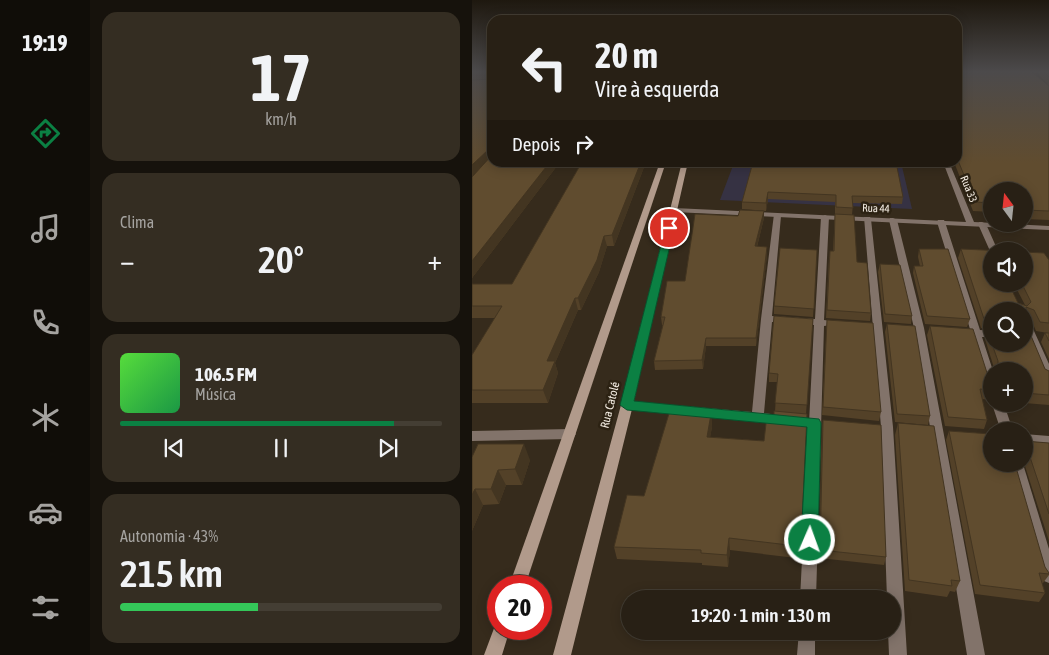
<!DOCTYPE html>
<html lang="pt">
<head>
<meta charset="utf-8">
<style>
	:root { --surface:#282015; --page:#342d22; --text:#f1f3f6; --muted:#a5a3a0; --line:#443e34; --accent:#0b8043 }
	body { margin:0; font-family:"Asap Condensed",sans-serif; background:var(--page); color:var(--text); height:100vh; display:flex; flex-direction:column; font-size:19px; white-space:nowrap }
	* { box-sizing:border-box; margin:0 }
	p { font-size:16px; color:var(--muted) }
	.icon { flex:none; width:28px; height:28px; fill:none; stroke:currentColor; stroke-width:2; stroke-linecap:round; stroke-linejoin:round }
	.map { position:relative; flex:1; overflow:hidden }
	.sheet { display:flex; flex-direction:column; gap:12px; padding:12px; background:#16120c; width:382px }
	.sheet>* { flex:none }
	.guide { position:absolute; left:15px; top:15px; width:475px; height:152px; border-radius:15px; box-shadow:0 2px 12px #0003,0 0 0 1px var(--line); background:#282015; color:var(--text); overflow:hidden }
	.needle { width:32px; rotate:345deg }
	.controls { position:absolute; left:511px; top:182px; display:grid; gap:10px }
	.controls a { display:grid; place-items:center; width:50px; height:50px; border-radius:50%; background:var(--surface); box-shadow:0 2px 12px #0003,0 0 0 1px var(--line); font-size:25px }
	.speed { position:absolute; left:15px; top:575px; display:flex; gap:10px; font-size:25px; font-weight:700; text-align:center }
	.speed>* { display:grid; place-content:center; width:65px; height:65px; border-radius:50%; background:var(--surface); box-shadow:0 2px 12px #0003,0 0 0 1px var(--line); line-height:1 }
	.speed .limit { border:8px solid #d22; background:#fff; color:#111 }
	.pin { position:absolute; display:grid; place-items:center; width:42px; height:42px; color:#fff; margin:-21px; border:2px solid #fff; border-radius:50%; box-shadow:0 1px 5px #0007 }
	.me { position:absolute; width:55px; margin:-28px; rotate:2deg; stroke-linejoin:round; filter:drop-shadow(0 0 4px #0008) }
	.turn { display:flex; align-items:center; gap:18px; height:105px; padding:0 25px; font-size:22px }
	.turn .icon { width:65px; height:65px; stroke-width:2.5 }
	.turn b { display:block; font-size:35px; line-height:42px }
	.then { display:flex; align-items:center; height:48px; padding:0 25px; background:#0003; gap:10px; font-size:19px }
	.big { font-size:38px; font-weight:600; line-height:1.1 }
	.sheet .widget { flex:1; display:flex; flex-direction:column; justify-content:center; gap:8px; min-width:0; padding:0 18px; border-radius:15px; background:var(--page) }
	.sheet .dial { align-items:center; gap:0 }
	.dial b { font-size:65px; line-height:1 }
	.song { display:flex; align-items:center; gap:15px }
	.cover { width:60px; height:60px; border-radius:8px; background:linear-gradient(135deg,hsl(110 70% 55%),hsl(140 70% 35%)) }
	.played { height:5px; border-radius:2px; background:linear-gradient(90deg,var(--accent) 85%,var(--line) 85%) }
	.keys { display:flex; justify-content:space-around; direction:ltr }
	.heat { display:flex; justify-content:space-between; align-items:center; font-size:28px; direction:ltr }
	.charge { height:8px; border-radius:4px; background:linear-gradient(90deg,#34c759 43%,var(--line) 0) }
	.trip { position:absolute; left:149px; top:590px; width:280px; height:50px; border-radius:25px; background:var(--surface); box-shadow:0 2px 12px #0003,0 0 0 1px var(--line); font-weight:600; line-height:50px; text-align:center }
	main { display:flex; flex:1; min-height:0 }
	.menu { display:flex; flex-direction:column; width:90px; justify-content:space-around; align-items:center; background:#100d08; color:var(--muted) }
	.menu .icon { width:35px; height:35px }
	.menu .selected { color:var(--accent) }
	.menu b { font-size:22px; color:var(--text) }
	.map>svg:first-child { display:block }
	.education { fill:#363243 }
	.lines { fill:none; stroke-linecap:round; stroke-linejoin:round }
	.lane { fill:#82736a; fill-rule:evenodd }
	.street { fill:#82736a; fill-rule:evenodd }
	.secondary { fill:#b19a8b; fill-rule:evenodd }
	.wall { fill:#534128; fill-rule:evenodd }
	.shaded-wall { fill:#433521 }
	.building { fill:#604c2f; stroke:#433521 }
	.route { fill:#0b8043; stroke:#07532c }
	.labels { text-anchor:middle; stroke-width:5; stroke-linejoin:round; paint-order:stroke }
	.far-street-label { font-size:11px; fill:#f3ece2; stroke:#2c2213 }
	.street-label { font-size:12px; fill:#f3ece2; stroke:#2c2213 }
</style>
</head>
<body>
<main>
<nav class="menu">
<b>19:19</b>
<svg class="icon selected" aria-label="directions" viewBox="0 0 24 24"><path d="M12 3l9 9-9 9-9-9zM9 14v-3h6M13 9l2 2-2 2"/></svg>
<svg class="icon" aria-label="music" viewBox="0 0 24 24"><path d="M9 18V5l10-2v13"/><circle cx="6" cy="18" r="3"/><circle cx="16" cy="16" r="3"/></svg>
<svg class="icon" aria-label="phone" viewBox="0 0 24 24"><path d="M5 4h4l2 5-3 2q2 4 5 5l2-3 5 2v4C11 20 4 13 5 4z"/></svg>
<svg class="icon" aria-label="climate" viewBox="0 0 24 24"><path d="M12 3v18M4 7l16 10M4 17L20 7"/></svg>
<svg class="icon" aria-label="car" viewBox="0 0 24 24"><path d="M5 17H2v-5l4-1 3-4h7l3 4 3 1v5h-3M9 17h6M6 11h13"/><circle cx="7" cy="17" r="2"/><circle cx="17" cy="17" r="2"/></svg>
<svg class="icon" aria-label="filters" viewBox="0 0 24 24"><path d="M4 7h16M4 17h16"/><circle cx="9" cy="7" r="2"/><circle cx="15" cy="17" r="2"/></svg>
</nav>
<section class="sheet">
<div class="widget dial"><b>17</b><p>km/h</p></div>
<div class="widget"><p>Clima</p>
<div class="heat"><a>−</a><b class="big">20°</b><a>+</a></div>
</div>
<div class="widget">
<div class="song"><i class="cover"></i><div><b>106.5 FM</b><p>Música</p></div></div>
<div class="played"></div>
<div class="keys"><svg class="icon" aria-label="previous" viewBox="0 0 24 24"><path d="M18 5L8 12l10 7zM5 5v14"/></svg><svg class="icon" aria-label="pause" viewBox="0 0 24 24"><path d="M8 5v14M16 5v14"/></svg><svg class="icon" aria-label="next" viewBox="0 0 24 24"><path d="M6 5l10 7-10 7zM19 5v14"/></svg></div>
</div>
<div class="widget"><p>Autonomia · 43%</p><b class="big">215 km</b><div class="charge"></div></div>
</section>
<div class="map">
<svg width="577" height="655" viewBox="0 0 577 655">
	<rect width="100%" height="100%" fill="#362b1c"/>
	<polygon class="education" points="429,162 440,209 248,200 262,163"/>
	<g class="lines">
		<g class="lane">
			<polygon points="302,214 308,214 309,216 300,316 343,319 349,217 353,215 357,217 352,320 359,321 360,323 359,325 352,326 344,599 328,599 342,325 300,322 292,413 312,416 314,419 312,422 308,424 155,409 151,408 149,405 151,402 155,401 280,412 289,319"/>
			<polygon points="392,217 398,217 399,219 421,427 435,655 417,655 416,631 420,631 420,599 415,599 409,427"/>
			<polygon points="418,218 421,218 425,220 452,328 513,655 495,655 442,328 417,220"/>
			<polygon points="466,220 472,220 473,222 508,330 520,331 520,337 510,337 521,371 520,371 520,388 516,387 514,384 500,336 489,335 484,332 489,329 498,329 465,222"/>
			<polygon points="507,222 510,222 514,224 526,251 520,251 520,253 518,251 506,224"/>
			<polygon points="552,317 557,320 577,364 577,382 571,378 552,333"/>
			<polygon points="520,404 532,404 541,431 529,431"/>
			<polygon points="552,434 577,436 577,446 552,444"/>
			<polygon points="538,464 551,464 577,549 577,583 572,581 569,576"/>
			<polygon points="327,631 343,631 343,655 325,655"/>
		</g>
		<g class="street">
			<polygon points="577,71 577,73 531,71"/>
			<polygon points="471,162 477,162 502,222 577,226 577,230 202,212 198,210 202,208 494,222"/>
			<polygon points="98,429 102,431 104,434 102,437 98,439 0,441 0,431"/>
		</g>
		<g class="secondary">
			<polygon points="188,162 194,162 53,586 37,586"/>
			<polygon points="210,162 216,162 161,405 99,655 81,655 149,405"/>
			<polygon points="26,622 26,629 38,629 30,655 12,655 24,623"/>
		</g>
	</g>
	<g class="wall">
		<polygon points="0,71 20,71 20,162 88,162 0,278"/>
		<polygon points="485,71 577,86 577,220 552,219 552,191 520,191 520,212 501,211 482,162 485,162"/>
		<polygon points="568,71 577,71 577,86 567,75"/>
		<polygon points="110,162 174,162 142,246 135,246 127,272 109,310 106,310 83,363 86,373 76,403 0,403 0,355 23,318 0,318 0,284 40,284"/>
		<polygon points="281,162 431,197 430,204 381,203 380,215 363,214 363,202 296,199 294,211 270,209 270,202"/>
		<polygon points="292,211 292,218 285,247 295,255 284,346 234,346 231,369 183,370 182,361 191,325 190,325 189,317 213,281 266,216"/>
		<polygon points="363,214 385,262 399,313 398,321 354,318 357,258 361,251"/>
		<polygon points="447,249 498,319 495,327 453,324 441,273 442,266 448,266 446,257"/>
		<path d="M489,249l31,2 26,52 7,2 -11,-21h10l25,-24v99l-8,-17 4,-9h3l-12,-2 -5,-12 -5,-2v13l19,39 4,2v34l-25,-2v-32h-29l-10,-32 3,-9 -7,-2 -23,-70zM520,311l32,33h-32z"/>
		<polygon points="345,250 341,317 302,314 302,306"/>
		<polygon points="408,264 440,316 439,324 412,322 406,272"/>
		<polygon points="341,319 334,414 328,556 324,555 324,558 258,550 256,567 230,565 230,563 145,559 142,547 172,496 235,410 235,414 239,414 240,427 238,437 292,441 303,411 305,382 297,382 297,373"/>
		<polygon points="355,320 409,412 407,421 350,415"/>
		<polygon points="415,324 458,416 456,425 423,422 413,332"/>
		<polygon points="458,326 516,376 519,379 520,379 520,400 510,399 515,420 512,429 473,426 455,335"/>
		<polygon points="351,420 414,557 412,565 347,558 350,429"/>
		<polygon points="426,423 488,581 483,592 478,591 475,597 433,591 423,435"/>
		<polygon points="477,431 577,573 577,575 571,583 570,583 573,593 567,602 503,594 474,440"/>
		<polygon points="552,441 577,443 577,541 552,463"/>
		<polygon points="6,444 58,460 50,485 34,485 27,504 11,505 0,531"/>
	</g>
	<g class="shaded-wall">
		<polygon points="16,150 19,159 0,178 0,165"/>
		<polygon points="78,162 88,162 0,278 0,261"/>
		<polygon points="169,162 174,162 142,246 140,235"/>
		<polygon points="296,192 296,199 294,211 294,203"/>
		<polygon points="292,211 292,218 283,254 283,246"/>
		<polygon points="132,236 135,246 127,272 109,310 106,298"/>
		<polygon points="295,247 295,255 284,346 284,338"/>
		<polygon points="103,298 106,310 83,363 86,373 76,403 71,390 75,361"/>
		<polygon points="234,338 234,346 231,369 230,360"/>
		<polygon points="239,414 240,427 236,450 235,437"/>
		<polygon points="52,444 58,460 50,485 43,469"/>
		<polygon points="26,470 34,485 27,504 19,489"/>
		<polygon points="3,489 11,505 0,531 0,495"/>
		<polygon points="257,538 258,550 256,567 255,555"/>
	</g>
	<g class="building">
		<polygon points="0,71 20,71 20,152 16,150 0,165 0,80 20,79 18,75 0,75"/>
		<polygon points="485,71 559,71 577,86 577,211 552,210 552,191 520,191 520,203 503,202 485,158"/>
		<polygon points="571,71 577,71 577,77"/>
		<polygon points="20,155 20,162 78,162 0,261 0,177"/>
		<polygon points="110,162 169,162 140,235 132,236 125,260 106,298 103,298 75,361 83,361 71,390 0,390 0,355 30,306 0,306 0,284 40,284"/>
		<polygon points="281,162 424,162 431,197 380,196 381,208 364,207 364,195 296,192 294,203 270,202"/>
		<polygon points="268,210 292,211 283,246 295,247 284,338 234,338 230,360 182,361 193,317 189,317 195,281 213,281 223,214 266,216"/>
		<polygon points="363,214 382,215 385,262 395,263 399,313 355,310 358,251 362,251"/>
		<polygon points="308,248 345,250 342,309 302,306"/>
		<polygon points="447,249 476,249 498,319 455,316 442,266 451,266"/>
		<polygon points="489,249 534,251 520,251 520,284 537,284 546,303 555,306 559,302 550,284 552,284 552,252 572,253 577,260 577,323 568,322 562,310 554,307 554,330 557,331 573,369 577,371 577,395 552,393 552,371 526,371 526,361 520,344 552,344 552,311 520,311 520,321 512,319"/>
		<polygon points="408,264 428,265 440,316 413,314"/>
		<polygon points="302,316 341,319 335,405 303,403 306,374 297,373"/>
		<polygon points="355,320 401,323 409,412 351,407"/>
		<polygon points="415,324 443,326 458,416 425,414"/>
		<polygon points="458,326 501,329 516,376 519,379 520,379 520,390 508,389 515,420 476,417"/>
		<polygon points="520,329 520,343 516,330"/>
		<polygon points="573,333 577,333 577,341"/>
		<polygon points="199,407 235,410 234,414 239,414 235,437 292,441 295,415 302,415 302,411 335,414 329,544 325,543 325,546 257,538 255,555 229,553 229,550 142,547 155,495 172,496"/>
		<polygon points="351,420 409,425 414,557 348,550"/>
		<polygon points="426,423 462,426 488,581 479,580 480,586 437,580"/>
		<polygon points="477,431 519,434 520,436 520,464 543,464 573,567 577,573 577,574 567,573 573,593 508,585"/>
		<polygon points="552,441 577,443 577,514 557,454 552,454"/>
		<polygon points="6,444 52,444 43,469 26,470 19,489 3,489 0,495 0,457"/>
	</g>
	<linearGradient id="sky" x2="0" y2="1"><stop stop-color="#1e180f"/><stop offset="0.44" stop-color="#4c4a4b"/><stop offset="1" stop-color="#4c4a4b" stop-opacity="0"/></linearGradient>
	<rect width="577" height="163" fill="url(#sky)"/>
	<polygon class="route" points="194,226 202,228 162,401 347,419 349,423 346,540 344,546 338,548 332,546 329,540 335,427 155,410 148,405"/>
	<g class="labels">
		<g class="far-street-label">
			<text transform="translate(497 189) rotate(68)" y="4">Rua 33</text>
			<text transform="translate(404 208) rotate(2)" y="4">Rua 44</text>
		</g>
		<g class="street-label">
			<text transform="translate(138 405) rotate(-76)" y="4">Rua Catolé</text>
		</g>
	</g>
</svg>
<div class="controls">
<a><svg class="needle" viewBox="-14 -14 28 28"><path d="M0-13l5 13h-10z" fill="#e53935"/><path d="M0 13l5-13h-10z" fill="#a5a3a0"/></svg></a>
<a><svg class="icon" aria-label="sound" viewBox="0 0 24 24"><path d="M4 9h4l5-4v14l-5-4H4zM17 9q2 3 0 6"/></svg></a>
<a><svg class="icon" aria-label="search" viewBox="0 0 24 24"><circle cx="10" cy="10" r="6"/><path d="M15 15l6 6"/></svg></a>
<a>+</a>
<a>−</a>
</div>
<div class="speed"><div class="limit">20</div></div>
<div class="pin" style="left:197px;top:228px;background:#d93025"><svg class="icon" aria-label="arrive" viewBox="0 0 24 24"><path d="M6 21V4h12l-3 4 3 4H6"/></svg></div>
<svg class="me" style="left:338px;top:540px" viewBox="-20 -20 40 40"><circle r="17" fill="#0b8043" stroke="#fff" stroke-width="3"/><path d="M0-11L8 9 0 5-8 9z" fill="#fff"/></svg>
<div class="trip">19:20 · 1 min · 130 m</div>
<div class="guide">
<div class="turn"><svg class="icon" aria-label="left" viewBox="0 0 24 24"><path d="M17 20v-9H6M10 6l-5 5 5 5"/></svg><div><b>20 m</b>Vire à esquerda</div></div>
<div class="then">Depois<svg class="icon" aria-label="right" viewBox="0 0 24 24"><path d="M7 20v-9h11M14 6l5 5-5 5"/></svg></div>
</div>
</div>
</main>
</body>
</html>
